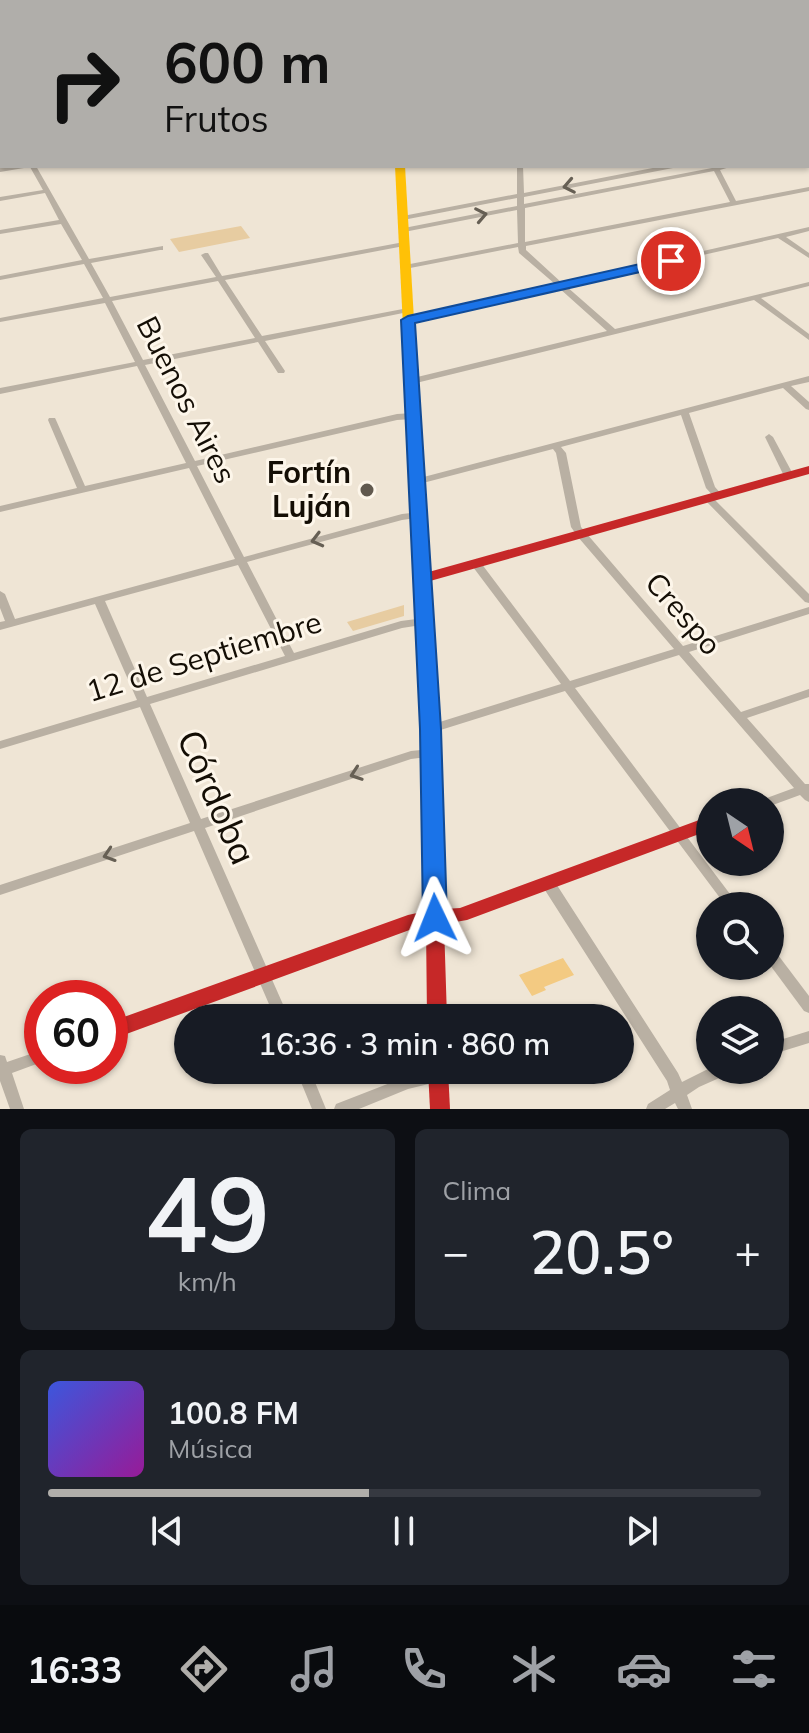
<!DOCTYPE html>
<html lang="es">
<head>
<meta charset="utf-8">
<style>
	:root { --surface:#171b24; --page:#20242c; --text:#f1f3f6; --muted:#9ea1a6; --line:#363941; --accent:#b0aeaa }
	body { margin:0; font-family:Mulish,sans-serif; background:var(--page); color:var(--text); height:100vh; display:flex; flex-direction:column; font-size:30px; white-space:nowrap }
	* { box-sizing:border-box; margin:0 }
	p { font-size:26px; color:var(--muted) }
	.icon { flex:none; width:44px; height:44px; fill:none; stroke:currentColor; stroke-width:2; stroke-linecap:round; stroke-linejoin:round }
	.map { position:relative; height:1109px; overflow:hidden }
	.panel { display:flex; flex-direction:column; gap:20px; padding:20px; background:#0d0f14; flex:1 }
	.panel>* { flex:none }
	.banner { position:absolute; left:0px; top:0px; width:810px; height:168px; box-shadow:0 2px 6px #0004; background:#b0aeaa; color:#111; overflow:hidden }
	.needle { width:52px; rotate:145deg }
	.controls { position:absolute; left:696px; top:788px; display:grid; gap:16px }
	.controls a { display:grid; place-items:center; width:88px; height:88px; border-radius:50%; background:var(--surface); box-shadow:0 2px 6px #0004; font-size:40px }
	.speed { position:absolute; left:24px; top:980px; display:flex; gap:16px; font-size:40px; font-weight:700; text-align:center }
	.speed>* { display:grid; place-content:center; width:104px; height:104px; border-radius:50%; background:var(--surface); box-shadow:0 2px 6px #0004; line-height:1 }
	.speed .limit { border:12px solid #d22; background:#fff; color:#111 }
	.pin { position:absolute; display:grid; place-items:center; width:68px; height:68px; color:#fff; margin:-34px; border:4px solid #fff; border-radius:50%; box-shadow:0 2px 8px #0007 }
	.me { position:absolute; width:88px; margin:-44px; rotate:358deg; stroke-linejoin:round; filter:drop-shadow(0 0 6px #0008) }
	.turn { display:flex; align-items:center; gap:28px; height:168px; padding:0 32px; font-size:36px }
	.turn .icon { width:104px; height:104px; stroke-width:2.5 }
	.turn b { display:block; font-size:56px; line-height:68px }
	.big { font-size:60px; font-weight:600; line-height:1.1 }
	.panel .card { flex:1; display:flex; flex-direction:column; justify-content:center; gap:12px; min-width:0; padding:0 28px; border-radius:12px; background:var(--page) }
	.panel .dial { align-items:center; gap:0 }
	.dial b { font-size:104px; line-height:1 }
	.song { display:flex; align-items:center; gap:24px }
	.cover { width:96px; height:96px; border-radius:12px; background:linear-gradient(135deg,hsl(230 70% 55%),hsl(300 70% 35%)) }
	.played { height:8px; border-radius:4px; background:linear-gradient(90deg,var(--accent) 45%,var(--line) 45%) }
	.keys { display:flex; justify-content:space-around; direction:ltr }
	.heat { display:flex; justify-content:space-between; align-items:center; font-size:44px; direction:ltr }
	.panel .tiles { flex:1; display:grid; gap:20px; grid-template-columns:1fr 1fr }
	.card:last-child { grid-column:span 2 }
	.trip { position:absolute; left:174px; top:1004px; width:460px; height:80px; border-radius:40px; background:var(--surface); box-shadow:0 2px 6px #0004; font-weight:600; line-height:80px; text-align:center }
	.tab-bar { display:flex; height:128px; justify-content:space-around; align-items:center; background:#090b0e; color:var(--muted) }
	.tab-bar .icon { width:56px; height:56px }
	.tab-bar .selected { color:var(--accent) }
	.tab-bar b { font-size:36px; color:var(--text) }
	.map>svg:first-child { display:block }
	.green { fill:#e7cca1 }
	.water { fill:#f3ca82 }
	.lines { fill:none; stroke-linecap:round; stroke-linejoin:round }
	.street { fill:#b9b0a3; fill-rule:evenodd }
	.fast { fill:#4caf50; fill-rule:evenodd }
	.slow { fill:#ffc107; fill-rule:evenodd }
	.jam { fill:#c62828; fill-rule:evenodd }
	.oneway { stroke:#665f54 }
	.route { fill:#1a73e8; stroke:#114b97; stroke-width:2 }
	.poi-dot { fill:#61594e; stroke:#fdf6ea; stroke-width:3 }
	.labels { text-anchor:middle; stroke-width:6; stroke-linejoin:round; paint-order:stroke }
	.street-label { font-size:30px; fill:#140e05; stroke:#fdf6ea }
	.poi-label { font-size:30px; font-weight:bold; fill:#140e05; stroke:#fdf6ea; text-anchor:end }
	.near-street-label { font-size:36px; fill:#140e05; stroke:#fdf6ea }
</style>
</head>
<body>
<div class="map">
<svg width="809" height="1109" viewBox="0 0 809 1109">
	<rect width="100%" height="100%" fill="#efe5d5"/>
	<g class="green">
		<polygon points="241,226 250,238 179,252 170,239"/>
		<polygon points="404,605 404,616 353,631 347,622"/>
	</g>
	<polygon class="water" points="563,958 574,975 544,987 546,990 532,996 519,975"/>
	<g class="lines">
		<g class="street">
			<rect x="47" y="0" width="6" height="2"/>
			<polygon points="259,0 265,0 266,2 260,2"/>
			<rect x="323" y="0" width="6" height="2"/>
			<polygon points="466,0 472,0 473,2 467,2"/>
			<polygon points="538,0 552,0 546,2 532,2"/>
			<polygon points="639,0 645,0 646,2 640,2"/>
			<rect x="0" y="10" width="2" height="4"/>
			<rect x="0" y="30" width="2" height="4"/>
			<polygon points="808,30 809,31 809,35 808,34"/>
			<rect x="808" y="42" width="1" height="4"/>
			<rect x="0" y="48" width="2" height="4"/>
			<rect x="0" y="70" width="2" height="4"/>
			<rect x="808" y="73" width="1" height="4"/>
			<polygon points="2,90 2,94 0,95 0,91"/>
			<rect x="808" y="106" width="1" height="4"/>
			<rect x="0" y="116" width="2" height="4"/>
			<path d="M13,166h23l53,93 74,-13v4h-3l-69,13 19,34 106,-20 -15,-22 4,-2h3l14,23 182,-34 4,2 -4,2 -179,34 37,56 146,-28 4,2 -4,2 -143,29 20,30 -1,2h-6l-20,-31 -113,23 50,96 202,-47 16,-1 4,3 -4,3 -16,1 -200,46 47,91 158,-43 18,-2 5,3 -2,2 -21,3 -155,42 47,91 107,-32 23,-3 5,4 -1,2 -26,4 -252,76 51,115 210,-68 20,-2 4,1 2,3 -2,3 -24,3 -206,69 84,190h-14l-81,-187 -194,64v-10l190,-62 -50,-116 -140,42v-8l137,-41 -42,-96 -95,26v-8l5,-1 -5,-13v-17l5,3 10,25 220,-60 -46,-91 -189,44v-6l77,-18 -29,-68 1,-2h6l1,2 29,66 101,-23 -49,-97 -137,28v-6l135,-26 -30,-59 -105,19v-4l103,-20 -19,-34 -84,16v-4l82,-16 -21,-36 -61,10v-4l59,-10 -14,-27 -45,8v-4l43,-7 -13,-23 -30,5v-4zM218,281l37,57 -112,22 -31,-59zM238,565l47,91 -138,41 -42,-96z"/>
			<path d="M517,166h6l1,27 139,-27h13l-3,2 -149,29v7l188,-36v-2h21l-13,4 16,31 73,-14v4l-283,55v4l36,33 247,-56v4l-23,6 23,16v5l-31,-20 -212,48 49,43 194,-47v4l-48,12 48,36v6l-55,-40 -342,84 -3,-1v-4l198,-48 -48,-43 -151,34 -4,-2 4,-2 147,-34 -36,-31 -1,-6 -113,22 -4,-2 4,-2 113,-22 -1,-33 -113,22 -4,-2 4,-2 113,-22v-8l-114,22 -4,-2 4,-2 114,-22zM714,171l16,31 -205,40v-34z"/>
			<polygon points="809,376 809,382 791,386 809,402 809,410 806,409 783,388 689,413 715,487 723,496 721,498 715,498 706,488 681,415 561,447 566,453 581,527 683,646 809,607 809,614 689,652 741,712 809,689 809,697 747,718 805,784 809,784 809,802 805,800 800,795 770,806 770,802 762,802 764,799 794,788 679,655 575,688 739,906 726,906 565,691 431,733 427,732 425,729 427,726 561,684 473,567 472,565 473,563 481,563 570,681 674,649 578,537 571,527 556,453 553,449 419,484 414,481 416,479"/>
			<polygon points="769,434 773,437 794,476 792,478 786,478 784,476 765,437"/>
			<polygon points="709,496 712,497 809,594 809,603 805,602 706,501 704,499 706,497"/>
			<polygon points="548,878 553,879 678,1073 682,1082 710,1068 710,1070 728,1070 726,1075 699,1087 687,1095 692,1109 678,1109 675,1103 665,1109 646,1109 648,1104 670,1090 667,1081 543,887 542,883 543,879"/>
			<polygon points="770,949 775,951 809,996 809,1013 804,1011 770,965"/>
			<polygon points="809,1031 809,1043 770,1055 770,1043"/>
			<polygon points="42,1050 42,1062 12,1073 24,1109 10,1109 0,1081 0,1055 5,1056 7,1062"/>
			<polygon points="296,1070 310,1070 326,1109 312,1109"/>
			<polygon points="434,1070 441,1071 443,1076 441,1081 408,1089 359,1109 334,1109 336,1104 408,1076"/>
		</g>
		<rect class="fast" x="0" y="139" width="2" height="6"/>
		<g class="slow">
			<rect x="808" y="13" width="1" height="4"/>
			<polygon points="395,166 405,166 432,628 425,633 418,628"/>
		</g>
		<g class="jam">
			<polygon points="375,0 383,0 384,2 376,2"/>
			<polygon points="809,466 809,474 423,583 416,578 418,575"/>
			<polygon points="425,623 432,628 439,729 444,909 460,908 710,816 710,830 467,920 444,924 447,1018 427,1018 426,926 415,928 110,1040 110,1022 408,915 426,911 423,729 418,628"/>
			<polygon points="428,1070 448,1070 450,1109 430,1109"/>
		</g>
	</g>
	<defs><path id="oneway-chevron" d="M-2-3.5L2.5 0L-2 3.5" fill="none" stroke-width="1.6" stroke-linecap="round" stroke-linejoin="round" transform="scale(2)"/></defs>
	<g class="oneway">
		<use href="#oneway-chevron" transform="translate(569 186) rotate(169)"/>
		<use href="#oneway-chevron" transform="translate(481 215) rotate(-11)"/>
		<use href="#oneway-chevron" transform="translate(317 540) rotate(165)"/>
		<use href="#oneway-chevron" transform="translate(356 774) rotate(161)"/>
		<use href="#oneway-chevron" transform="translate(109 855) rotate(162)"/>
	</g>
	<polygon class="route" points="671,257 677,261 675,264 415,323 441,729 447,918 444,925 435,928 427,925 423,918 420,729 401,320 408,316"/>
	<circle class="poi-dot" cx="367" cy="490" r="8"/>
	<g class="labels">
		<g class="street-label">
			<text transform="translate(186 400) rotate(63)" y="10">Buenos Aires</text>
			<text transform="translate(683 614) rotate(49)" y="10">Crespo</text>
			<text transform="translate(204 657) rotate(-17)" y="10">12 de Septiembre</text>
		</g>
		<g class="poi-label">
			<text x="351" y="483">Fortín<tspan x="351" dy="34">Luján</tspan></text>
		</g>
		<g class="near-street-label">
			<text transform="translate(217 797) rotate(66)" y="13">Córdoba</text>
		</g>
	</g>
</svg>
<div class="controls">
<a><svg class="needle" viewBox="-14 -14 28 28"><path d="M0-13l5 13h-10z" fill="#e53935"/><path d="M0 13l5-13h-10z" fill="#9ea1a6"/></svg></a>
<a><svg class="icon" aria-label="search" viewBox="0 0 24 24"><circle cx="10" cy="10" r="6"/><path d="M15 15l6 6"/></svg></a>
<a><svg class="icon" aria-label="layers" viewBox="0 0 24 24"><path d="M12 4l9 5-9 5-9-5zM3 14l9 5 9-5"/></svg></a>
</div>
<div class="speed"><div class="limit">60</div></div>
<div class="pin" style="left:671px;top:261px;background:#d93025"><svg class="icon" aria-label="arrive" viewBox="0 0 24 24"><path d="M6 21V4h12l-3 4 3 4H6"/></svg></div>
<svg class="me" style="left:435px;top:918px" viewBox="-20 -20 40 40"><path d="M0-17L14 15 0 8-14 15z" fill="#1a73e8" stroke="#fff" stroke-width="4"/></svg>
<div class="trip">16:36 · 3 min · 860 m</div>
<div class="banner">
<div class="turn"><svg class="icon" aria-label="right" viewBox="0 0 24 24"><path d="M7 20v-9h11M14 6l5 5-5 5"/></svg><div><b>600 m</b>Frutos</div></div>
</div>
</div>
<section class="panel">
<div class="tiles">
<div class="card dial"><b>49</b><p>km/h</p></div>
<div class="card"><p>Clima</p>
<div class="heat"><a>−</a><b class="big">20.5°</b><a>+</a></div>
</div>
<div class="card">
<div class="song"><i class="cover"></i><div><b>100.8 FM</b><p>Música</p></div></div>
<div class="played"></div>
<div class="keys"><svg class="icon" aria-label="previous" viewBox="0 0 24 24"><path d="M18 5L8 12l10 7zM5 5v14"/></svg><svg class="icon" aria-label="pause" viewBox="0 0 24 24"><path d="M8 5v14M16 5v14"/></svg><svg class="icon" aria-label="next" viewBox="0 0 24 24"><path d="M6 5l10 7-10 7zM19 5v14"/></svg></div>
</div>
</div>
</section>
<nav class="tab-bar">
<b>16:33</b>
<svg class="icon selected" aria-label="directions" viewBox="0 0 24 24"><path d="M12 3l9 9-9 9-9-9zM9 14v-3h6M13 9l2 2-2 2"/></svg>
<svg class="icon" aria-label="music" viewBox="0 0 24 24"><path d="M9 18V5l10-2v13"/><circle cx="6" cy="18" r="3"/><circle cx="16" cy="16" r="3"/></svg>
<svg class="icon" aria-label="phone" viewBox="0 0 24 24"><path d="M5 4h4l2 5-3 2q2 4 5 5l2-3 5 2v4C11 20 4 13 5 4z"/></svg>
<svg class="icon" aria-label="climate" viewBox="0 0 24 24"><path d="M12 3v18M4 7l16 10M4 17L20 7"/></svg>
<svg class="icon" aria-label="car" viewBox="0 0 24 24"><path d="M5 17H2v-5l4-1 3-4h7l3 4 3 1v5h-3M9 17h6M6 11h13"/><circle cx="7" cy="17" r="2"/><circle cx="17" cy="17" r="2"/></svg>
<svg class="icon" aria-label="filters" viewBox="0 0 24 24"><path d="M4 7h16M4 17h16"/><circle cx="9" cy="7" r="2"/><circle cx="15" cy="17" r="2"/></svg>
</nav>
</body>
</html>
